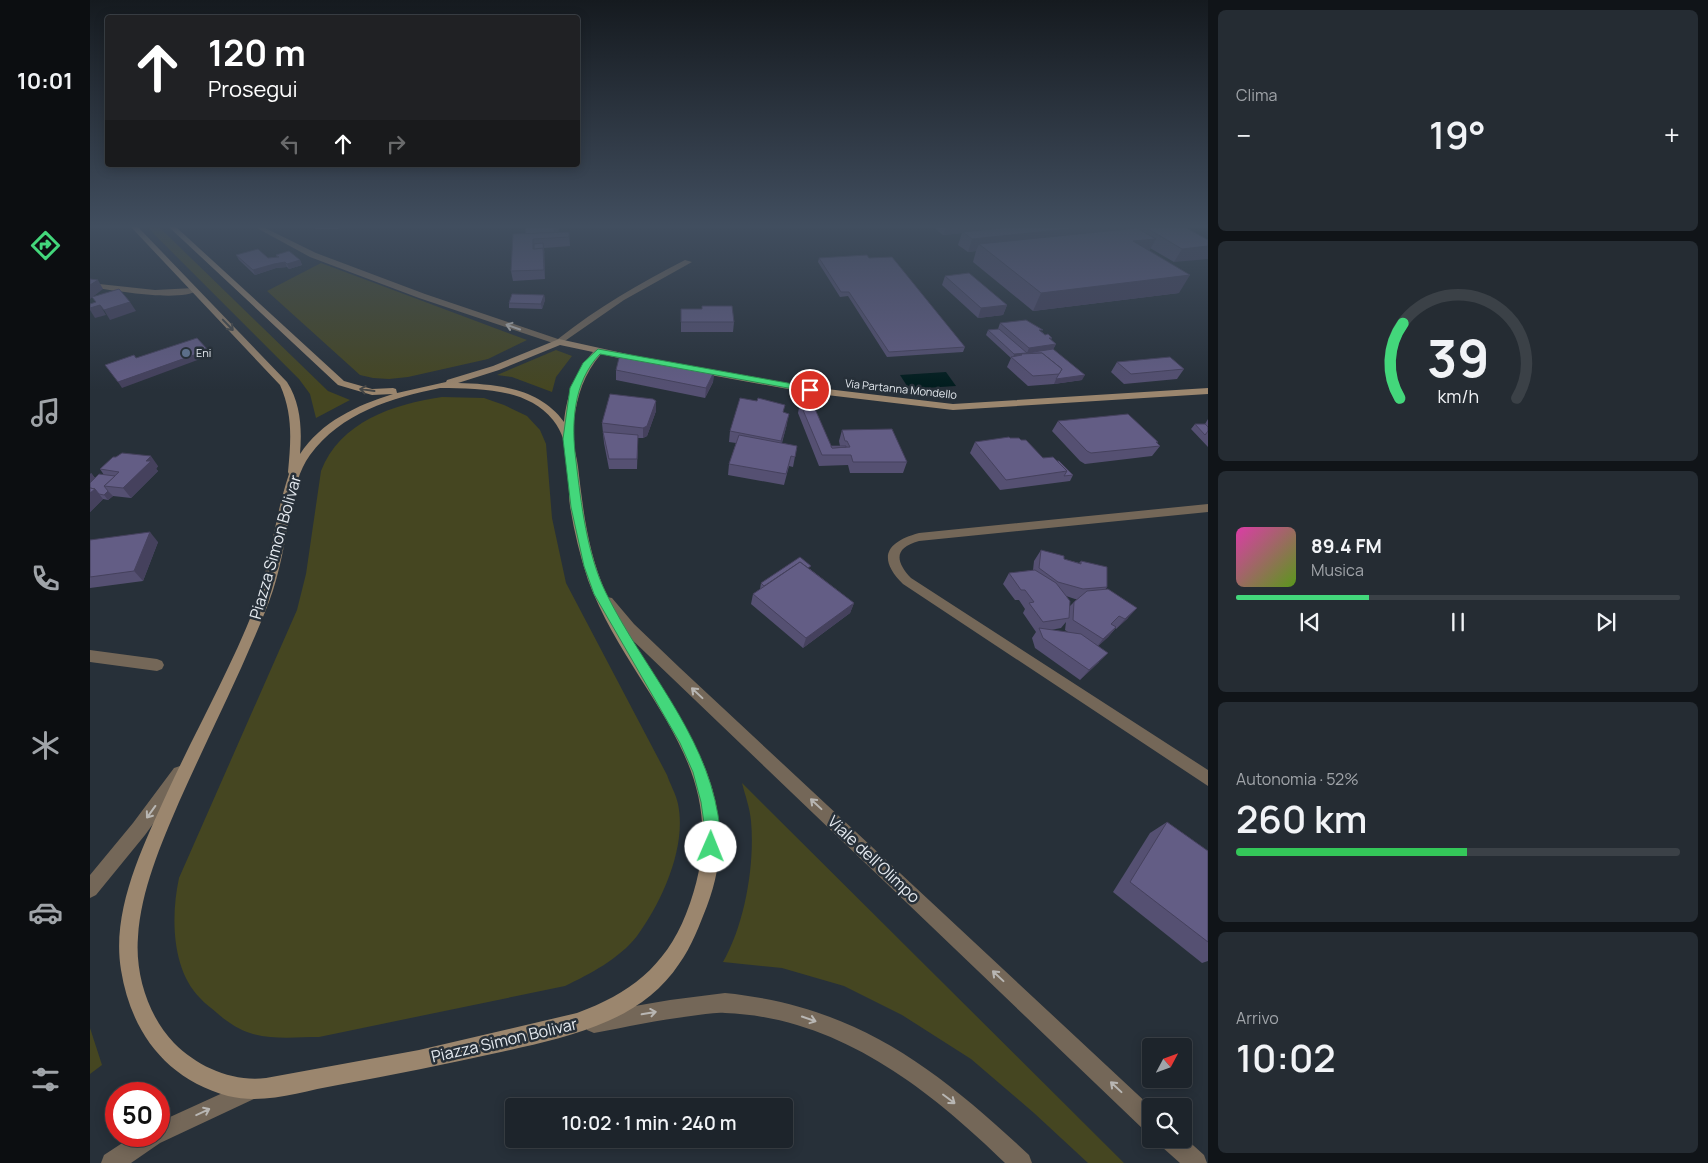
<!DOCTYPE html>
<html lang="it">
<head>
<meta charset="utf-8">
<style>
	:root { --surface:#1d242b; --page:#252c33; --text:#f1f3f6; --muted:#a0a4a9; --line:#3b4147; --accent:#43d77b }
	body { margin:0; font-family:Manrope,sans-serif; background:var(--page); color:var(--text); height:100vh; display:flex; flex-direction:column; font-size:19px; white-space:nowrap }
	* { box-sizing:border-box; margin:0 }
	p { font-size:16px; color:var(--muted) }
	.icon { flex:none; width:28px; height:28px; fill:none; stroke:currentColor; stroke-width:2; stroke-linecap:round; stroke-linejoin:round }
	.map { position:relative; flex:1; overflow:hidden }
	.side { display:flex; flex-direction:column; gap:10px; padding:10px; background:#101418; width:500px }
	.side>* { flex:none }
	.top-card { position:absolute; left:15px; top:15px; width:475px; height:152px; border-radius:5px; box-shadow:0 2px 12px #0003,0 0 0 1px var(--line); background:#202124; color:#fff; overflow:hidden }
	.needle { width:32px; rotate:49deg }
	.tools { position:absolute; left:1052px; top:1038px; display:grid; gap:10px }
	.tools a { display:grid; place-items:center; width:50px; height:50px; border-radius:5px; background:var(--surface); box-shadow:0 2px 12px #0003,0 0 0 1px var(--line); font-size:25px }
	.speed { position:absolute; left:15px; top:1082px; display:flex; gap:10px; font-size:25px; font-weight:700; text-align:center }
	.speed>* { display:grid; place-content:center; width:65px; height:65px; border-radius:50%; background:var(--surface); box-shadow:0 2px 12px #0003,0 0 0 1px var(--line); line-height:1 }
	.speed .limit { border:8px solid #d22; background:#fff; color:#111 }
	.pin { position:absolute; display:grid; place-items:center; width:42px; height:42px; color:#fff; margin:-21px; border:2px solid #fff; border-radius:50%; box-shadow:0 1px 5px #0007 }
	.me { position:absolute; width:55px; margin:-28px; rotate:1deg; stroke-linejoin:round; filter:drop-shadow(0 0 4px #0008) }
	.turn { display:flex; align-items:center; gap:18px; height:105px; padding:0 20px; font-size:22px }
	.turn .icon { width:65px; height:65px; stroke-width:2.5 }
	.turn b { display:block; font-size:35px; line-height:42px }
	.lanes { display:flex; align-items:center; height:48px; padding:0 20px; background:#0003; justify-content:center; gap:25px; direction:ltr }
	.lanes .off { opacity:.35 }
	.big { font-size:38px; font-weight:600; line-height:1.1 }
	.side .widget { flex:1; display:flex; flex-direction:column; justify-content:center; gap:8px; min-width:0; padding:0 18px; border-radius:8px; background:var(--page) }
	.side .dial { align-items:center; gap:0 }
	.dial svg { height:130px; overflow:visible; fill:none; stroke:var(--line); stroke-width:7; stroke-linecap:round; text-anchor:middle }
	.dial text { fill:var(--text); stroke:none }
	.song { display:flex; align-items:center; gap:15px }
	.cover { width:60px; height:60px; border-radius:8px; background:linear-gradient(135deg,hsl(320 70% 55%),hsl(90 70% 35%)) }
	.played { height:5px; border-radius:2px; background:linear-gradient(90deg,var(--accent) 30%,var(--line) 30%) }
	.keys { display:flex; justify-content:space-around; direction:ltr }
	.heat { display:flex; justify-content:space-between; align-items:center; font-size:28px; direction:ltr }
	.charge { height:8px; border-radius:4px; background:linear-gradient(90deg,#34c759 52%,var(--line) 0) }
	.trip { position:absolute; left:415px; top:1098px; width:288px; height:50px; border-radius:5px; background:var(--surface); box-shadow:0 2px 12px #0003,0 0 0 1px var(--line); font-weight:600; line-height:50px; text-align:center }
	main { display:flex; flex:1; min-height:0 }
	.menu { display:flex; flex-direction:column; width:90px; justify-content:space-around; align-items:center; background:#0c0e11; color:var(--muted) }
	.menu .icon { width:35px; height:35px }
	.menu .current { color:var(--accent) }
	.menu b { font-size:22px; color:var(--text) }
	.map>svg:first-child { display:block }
	.green { fill:#454621 }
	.water { fill:#001c1d }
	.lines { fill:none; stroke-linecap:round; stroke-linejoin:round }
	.minor { fill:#746758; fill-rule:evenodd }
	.tertiary { fill:#746758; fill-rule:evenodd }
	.secondary { fill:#9b866e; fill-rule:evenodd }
	.wall { fill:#555072; fill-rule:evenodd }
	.shaded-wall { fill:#45415d }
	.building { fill:#635d85; stroke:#45415d }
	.oneway { stroke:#444646 }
	.oneway2 { stroke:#b8b6b3 }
	.route { fill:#43d77b; stroke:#2c8c50 }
	.service-dot { fill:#5c6f8a; stroke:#273039; stroke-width:2 }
	.labels { text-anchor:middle; stroke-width:5; stroke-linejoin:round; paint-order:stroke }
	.far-poi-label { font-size:11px; fill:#e5eaf0; stroke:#273039; text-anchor:start }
	.far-street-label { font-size:11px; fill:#e5eaf0; stroke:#273039 }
	.near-street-label { font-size:16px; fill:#e5eaf0; stroke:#273039 }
</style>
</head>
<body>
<main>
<nav class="menu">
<b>10:01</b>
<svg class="icon current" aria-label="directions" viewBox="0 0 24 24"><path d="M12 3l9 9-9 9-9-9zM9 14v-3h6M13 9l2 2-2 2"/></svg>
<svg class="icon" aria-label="music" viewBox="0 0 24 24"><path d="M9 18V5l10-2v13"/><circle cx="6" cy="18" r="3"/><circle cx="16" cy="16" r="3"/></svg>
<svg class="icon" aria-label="phone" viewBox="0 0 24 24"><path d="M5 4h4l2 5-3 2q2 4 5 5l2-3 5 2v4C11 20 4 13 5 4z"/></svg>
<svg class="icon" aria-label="climate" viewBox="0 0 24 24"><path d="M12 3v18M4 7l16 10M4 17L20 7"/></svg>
<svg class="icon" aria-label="car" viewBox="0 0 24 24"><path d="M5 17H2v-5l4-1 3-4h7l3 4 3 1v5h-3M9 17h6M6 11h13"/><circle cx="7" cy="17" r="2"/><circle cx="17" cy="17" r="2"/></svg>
<svg class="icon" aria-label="filters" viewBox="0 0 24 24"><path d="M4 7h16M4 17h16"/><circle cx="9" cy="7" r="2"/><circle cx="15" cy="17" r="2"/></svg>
</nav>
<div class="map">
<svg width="1118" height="1163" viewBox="0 0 1118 1163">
	<rect width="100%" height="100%" fill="#273039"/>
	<g class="green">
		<polygon points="57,227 69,227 238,391 260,400 226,418 220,394 209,379"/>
		<polygon points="231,263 437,340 398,359 318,377 299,379 283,378 270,375 177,291"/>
		<polygon points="466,350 482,356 466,377 462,392 422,377 407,375"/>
		<path d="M352,397l42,1 20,7 23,11 13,14 6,14 6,74 14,65 101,192c3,9 9,19 11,29 9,43 -16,98 -41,132 -18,23 -47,38 -72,50l-246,51c-22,0 -48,3 -69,-4 -11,-3 -24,-12 -33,-20 -5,-5 -12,-9 -17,-15 -29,-29 -29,-83 -21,-120l118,-268 9,-36 15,-103c19,-49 72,-67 121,-74z"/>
		<path d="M652,783l382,380h-36l-54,-50 -63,-54 -69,-44 -58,-29 -62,-18 -59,-6c22,-38 32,-98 28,-141 -1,-13 -6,-26 -9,-38z"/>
		<polygon points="0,1028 12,1065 0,1074"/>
	</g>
	<polygon class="water" points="856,372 866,386 819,389 810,375"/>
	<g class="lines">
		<g class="minor">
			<path d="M165,227h8l53,26 109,41 133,45c39,-31 82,-56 127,-79l7,2 -68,38 -65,45 -140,-47 -109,-41z"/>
			<path d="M0,283l65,7 39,-2 4,2c-18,13 -85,0 -108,-3z"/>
			<path d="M1118,504v8l-289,29c-25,7 -24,20 -8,37l297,192v16l-305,-202c-26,-26 -17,-42 16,-51z"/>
			<polygon points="0,650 67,659 72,661 74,665 72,669 67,671 0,662"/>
		</g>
		<g class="tertiary">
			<polygon points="517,597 522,598 544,624 590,668 1061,1107 1061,1132 1053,1129 534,632 511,602 512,598"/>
			<polygon points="90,766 96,768 98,773 96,778 55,835 6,895 0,898 0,875 43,823 84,768"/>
			<path d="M635,993c131,13 211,75 304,162l3,8h-27c-77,-75 -168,-146 -280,-150 -11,-1 -23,2 -34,3 -33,4 -65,11 -97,17l-7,-3 -3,-7 3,-7 7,-3 76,-13z"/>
			<polygon points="159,1081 166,1084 169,1091 166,1098 70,1143 41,1163 11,1163 14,1155 43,1136 69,1136 69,1122"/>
			<polygon points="1094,1137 1114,1155 1117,1163 1090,1163 1072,1147 1069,1139 1094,1139"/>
		</g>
		<g class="secondary">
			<path d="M41,227h7l149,155c14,22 15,47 13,72 21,-32 57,-49 93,-60l-21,1 -34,-10 -169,-158h7l168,154 28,8 21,-1 3,1 1,4 49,-11 1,-2 46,-14 66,-27 77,17 4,3 -4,3 -35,-8c-17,20 -24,41 -27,67 0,6 -2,12 -1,19 1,9 4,18 5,27 5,43 10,86 28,126 49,104 149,186 101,313 -8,20 -15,40 -28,58 -17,26 -43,45 -71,57 -34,15 -71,23 -107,31 -54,12 -108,23 -163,33 -36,6 -73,20 -110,11 -62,-17 -97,-64 -107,-126 -10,-60 22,-124 46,-177 28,-61 62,-121 87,-184 17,-44 20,-91 35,-135l-1,-2c3,-31 5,-58 -8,-87zM470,345l33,7c-18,21 -26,42 -29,70 -24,-34 -68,-38 -106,-39l41,-13zM350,388c38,1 86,-1 113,32 19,23 14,58 17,86 4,25 10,50 18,74 46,122 156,187 98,334 -21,53 -57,80 -109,99l-158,37 -153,28c-34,4 -68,-11 -92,-35 -26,-27 -39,-69 -36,-106 3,-47 23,-93 41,-135 28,-63 60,-125 86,-190 12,-28 18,-59 23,-89 5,-23 8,-49 22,-68 31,-42 81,-57 130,-67z"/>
			<polygon points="607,367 720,387 863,404 1118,388 1118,394 863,410 720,393 604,372 602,370"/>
		</g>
	</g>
	<g class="wall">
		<polygon points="224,227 251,227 248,229 225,229"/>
		<polygon points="468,227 469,232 479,232 480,246 454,248 455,279 423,281 421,271 436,234"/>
		<polygon points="843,227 1095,227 1118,240 1084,262 1060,248 1059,250 1089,293 943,311 883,262 886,251 878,252 868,245 872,233 853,235"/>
		<polygon points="146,255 178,258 187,257 186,255 210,260 212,265 199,269 197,267 186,268 165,275 149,260"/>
		<polygon points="729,258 779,258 875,347 873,352 797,357 758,296 750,297 728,262"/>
		<polygon points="855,276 917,305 913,315 888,318 852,285"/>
		<polygon points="454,295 455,300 452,309 419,308 419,303"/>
		<polygon points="612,306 644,322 643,332 591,332 591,309 612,309"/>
		<polygon points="910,323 952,332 966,344 963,349 992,380 964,384 938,386 917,367 921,358 896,335 898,330 908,329"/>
		<polygon points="1027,362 1094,369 1087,379 1034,384 1021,372"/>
		<polygon points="526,370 624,372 623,382 615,398 526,380"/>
		<polygon points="723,392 721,402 741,446 750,446 749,441 752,430 817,462 813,473 760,473 758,465 729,466 708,413 710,403 707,402 708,397"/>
		<polygon points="566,401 566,411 557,436 553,438 548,438 547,469 519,469 514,443 512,423"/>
		<polygon points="694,413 697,424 692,443 707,446 703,467 699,466 694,485 638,475 639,464 646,443 639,442 640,431"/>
		<polygon points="1118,419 1118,447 1101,429 1105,424 1115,424"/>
		<polygon points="968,421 1068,442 1067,443 1070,446 1062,456 995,464 990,461 962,431"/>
		<polygon points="920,438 983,475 980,481 910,490 880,453 885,442"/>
		<polygon points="68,466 66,469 68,471 41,498 23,496 18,500 13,499 0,512 1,473 5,478 14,475 10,469"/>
		<polygon points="0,540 68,542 53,581 0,588"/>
		<path d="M951,550l23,9 15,4 2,-2 26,26 -2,3 23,28 -12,11v-1l-8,9 -10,9 1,16 -19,18 -45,-32 -3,-10 4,-6 -13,-19 2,-4 -6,-9h-4l-12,-16 6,-11 24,-3 1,-9zM976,596l9,3h2l-8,8zM976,622l-1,8 3,2 -17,-2 10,-2z"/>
		<polygon points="720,569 764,603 760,613 713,648 661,604 663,594 670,589 671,583"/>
		<polygon points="1077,822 1118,851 1118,961 1112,963 1023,892 1060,833"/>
	</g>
	<g class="shaded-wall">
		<polygon points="856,227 927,227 873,232 872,233 853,235"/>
		<polygon points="998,227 1040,227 1035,235 889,244 886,251 878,252 882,239"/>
		<polygon points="1066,239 1056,256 1043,241"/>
		<polygon points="453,243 454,248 455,279 454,270"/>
		<polygon points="1118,246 1118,259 1084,262 1092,249"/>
		<polygon points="210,260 212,265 199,269 197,264"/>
		<polygon points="195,262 197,267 186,268 165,275 163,270 184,264"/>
		<polygon points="1100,275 1089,293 943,311 951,293"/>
		<polygon points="8,280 13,289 0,299 0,285"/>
		<polygon points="454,295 455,300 452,309 451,304"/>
		<polygon points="40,302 46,311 20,320 14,310"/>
		<polygon points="10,305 16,315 5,318 0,310 0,308"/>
		<polygon points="917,305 913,315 888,318 891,308"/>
		<polygon points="959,338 962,338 959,345 966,344 961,354 937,353 939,348"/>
		<polygon points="118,350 121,355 32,388 28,382"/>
		<polygon points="937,353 934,358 931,354 929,358 923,358 924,354"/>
		<polygon points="624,372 623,382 615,398 616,388"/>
		<polygon points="995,375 992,380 964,384 966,379"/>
		<polygon points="566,401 566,411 557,436 553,438 553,428"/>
		<polygon points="699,414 697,424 689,451 691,441"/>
		<polygon points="61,456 68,466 66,469 68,471 41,498 33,488"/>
		<polygon points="1,473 9,483 0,492 0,474"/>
		<polygon points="5,489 13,499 0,512 0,493"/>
		<polygon points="18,491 23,496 18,500 14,495"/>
		<polygon points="60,532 68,542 53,581 44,571"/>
		<polygon points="764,603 760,613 713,648 716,638"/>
		<polygon points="1047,608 1038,618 1026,629 1035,619"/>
		<polygon points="1026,627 1018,637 1005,649 1013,639"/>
		<polygon points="1018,653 1009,662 990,680 999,670"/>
	</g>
	<g class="building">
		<polygon points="435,227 468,227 469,228 464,229 465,232 436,234"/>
		<polygon points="921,227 998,227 882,239 873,232"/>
		<polygon points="1055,227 1095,227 1118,240 1118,246 1092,249"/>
		<polygon points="1047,228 1066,239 1043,241 1100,275 951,293 889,244"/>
		<polygon points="479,232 479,237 443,239 443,249 453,248 454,270 421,271 423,234"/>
		<polygon points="453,243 454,253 453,248 444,249 444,244"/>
		<polygon points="168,249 178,258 189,257 186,255 199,251 210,260 197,264 195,262 184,264 163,270 146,255"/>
		<polygon points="777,255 779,258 802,257 875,347 799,352 759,292 751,292 729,258"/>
		<polygon points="879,273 917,305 891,308 855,276"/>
		<polygon points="0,279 8,280 0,285"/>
		<polygon points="29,289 40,302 14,310 10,305 0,308 0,304 6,302 2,297"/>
		<polygon points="422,294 454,295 451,304 419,303"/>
		<polygon points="612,306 642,306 644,322 591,322 591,309 612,309"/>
		<polygon points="936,320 953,330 949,330 955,335 958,334 962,338 959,338 966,344 939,348 910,323"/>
		<polygon points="909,329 937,353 924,354 898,330"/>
		<polygon points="107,338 118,350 28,382 15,365 44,355 46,358"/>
		<polygon points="963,349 995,375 966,379 972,369 952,353 937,353"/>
		<polygon points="952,353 972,369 969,374 943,376 921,357 932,355 931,354"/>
		<polygon points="530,354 624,372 616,388 526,370"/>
		<polygon points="1080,357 1094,369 1041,374 1027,362"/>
		<polygon points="710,390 723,392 721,399 708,397"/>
		<polygon points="520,394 563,399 566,401 557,426 553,428 512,423"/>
		<polygon points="650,398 667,401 668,398 695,405 693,412 699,414 691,441 640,431"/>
		<polygon points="722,402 742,448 760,447 757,441 755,441 752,430 802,429 817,462 763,462 761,455 732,455 710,403"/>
		<polygon points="1038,414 1068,442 1066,442 1070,446 1001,453 997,451 968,421"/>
		<polygon points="1105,424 1115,424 1118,427 1118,431 1115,435"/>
		<polygon points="513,432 548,435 547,459 519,459"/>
		<polygon points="649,435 707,446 705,457 701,456 696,474 639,464"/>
		<polygon points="919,437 920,438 929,438 931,440 936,440 953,458 963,457 977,471 916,480 885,442"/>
		<polygon points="741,446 756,446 756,447 742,448"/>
		<polygon points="32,453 61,456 56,461 61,461 33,488 14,486 29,472 10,469 23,457 26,457"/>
		<polygon points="967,461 969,461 983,475 974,476 977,471"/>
		<polygon points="9,474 25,476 14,486 18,491 14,495 9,494 5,489 0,488 0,483"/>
		<polygon points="0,488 5,489 0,493"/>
		<polygon points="60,532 44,571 0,577 0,540"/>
		<polygon points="951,550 974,556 974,559 991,564 991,561 1017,567 1017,587 993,589 968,582 949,568"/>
		<polygon points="710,557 721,566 718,568 710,562 674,586 671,583"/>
		<polygon points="710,562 764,603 716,638 663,594"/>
		<polygon points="945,570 966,583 980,601 979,618 953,622 939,603 944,602 935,590 931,590 919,573"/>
		<polygon points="1018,589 1047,608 1035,619 1029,616 1021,624 1026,627 1013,639 983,620 984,602 997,591"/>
		<polygon points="949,628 991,634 1018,653 999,670 953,638"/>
		<polygon points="1077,822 1118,851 1118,942 1040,882"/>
	</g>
	<defs><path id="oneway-shaft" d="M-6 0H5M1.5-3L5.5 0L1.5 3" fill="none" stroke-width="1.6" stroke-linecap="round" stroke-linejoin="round" transform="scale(1.25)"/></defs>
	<g class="oneway">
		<use href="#oneway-shaft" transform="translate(138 325) rotate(46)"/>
		<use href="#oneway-shaft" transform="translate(277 390) rotate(-172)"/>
	</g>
	<g class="oneway2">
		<use href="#oneway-shaft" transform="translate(423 327) rotate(-161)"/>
		<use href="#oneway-shaft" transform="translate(607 693) rotate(-137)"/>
		<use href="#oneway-shaft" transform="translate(726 804) rotate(-137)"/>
		<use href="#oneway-shaft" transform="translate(61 812) rotate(126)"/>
		<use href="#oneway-shaft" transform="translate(908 976) rotate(-137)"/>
		<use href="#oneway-shaft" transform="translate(559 1013) rotate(-10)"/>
		<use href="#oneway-shaft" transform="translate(719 1019) rotate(19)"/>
		<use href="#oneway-shaft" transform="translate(1026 1087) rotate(-137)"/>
		<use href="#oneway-shaft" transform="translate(859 1099) rotate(37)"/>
		<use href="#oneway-shaft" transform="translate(113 1112) rotate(-25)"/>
	</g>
	<linearGradient id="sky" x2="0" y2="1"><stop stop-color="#151a1f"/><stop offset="0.58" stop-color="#414e5f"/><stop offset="1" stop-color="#414e5f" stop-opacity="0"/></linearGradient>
	<rect width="1118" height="390" fill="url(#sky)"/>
	<path class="route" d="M508,349l212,38 4,3 -4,2 -210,-38c-27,28 -29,70 -24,107 5,42 11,94 30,132 37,75 98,138 112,222 2,13 3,25 -2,38l-5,2 -6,-2 -2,-6 2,-17 -4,-28 -8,-30 -13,-29 -86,-149 -10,-28 -13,-59 -8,-68 7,-51 13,-25z"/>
	<circle class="service-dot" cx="96" cy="353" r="5"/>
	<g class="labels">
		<g class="far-poi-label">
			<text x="106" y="357">Eni</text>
		</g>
		<g class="far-street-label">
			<text transform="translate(811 389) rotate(6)" y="4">Via Partanna Mondello</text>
		</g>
		<g class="near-street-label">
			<text transform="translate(185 547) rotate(-74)" y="6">Piazza Simon Bolivar</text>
			<text transform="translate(784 859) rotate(43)" y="6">Viale dell'Olimpo</text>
			<text transform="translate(414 1040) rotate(-13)" y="6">Piazza Simon Bolivar</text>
		</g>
	</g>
</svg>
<div class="tools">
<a><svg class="needle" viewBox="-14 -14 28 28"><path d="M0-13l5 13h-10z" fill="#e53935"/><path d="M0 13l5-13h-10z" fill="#a0a4a9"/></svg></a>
<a><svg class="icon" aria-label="search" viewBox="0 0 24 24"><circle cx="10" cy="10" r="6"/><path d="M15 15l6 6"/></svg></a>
</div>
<div class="speed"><div class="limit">50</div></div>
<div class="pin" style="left:720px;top:390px;background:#d93025"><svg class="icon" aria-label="arrive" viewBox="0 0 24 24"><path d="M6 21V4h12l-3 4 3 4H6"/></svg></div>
<svg class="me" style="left:621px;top:847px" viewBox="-20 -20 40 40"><circle r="19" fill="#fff"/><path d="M0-13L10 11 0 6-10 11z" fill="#43d77b"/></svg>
<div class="trip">10:02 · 1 min · 240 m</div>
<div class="top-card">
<div class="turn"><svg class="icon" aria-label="ahead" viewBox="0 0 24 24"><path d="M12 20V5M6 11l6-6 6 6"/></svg><div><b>120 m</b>Prosegui</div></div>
<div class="lanes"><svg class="icon off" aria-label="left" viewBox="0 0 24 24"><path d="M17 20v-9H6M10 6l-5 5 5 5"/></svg><svg class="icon" aria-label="ahead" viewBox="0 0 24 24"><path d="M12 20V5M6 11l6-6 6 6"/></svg><svg class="icon off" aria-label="right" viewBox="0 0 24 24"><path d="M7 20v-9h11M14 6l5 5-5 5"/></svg></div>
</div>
</div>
<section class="side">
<div class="widget"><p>Clima</p>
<div class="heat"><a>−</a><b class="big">19°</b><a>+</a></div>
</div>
<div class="widget dial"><svg viewBox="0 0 100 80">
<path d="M14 69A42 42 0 1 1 86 69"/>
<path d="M14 69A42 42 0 0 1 16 23" stroke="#43d77b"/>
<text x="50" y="56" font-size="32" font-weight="700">39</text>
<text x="50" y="72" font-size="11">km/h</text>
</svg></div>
<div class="widget">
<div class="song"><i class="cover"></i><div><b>89.4 FM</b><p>Musica</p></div></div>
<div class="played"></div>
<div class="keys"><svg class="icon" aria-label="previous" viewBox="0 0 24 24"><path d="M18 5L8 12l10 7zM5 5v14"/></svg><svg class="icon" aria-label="pause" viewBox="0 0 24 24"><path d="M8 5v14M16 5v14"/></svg><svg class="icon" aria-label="next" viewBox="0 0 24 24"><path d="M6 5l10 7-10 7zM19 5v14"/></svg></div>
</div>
<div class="widget"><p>Autonomia · 52%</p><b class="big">260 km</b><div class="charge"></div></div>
<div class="widget"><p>Arrivo</p><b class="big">10:02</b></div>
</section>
</main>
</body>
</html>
